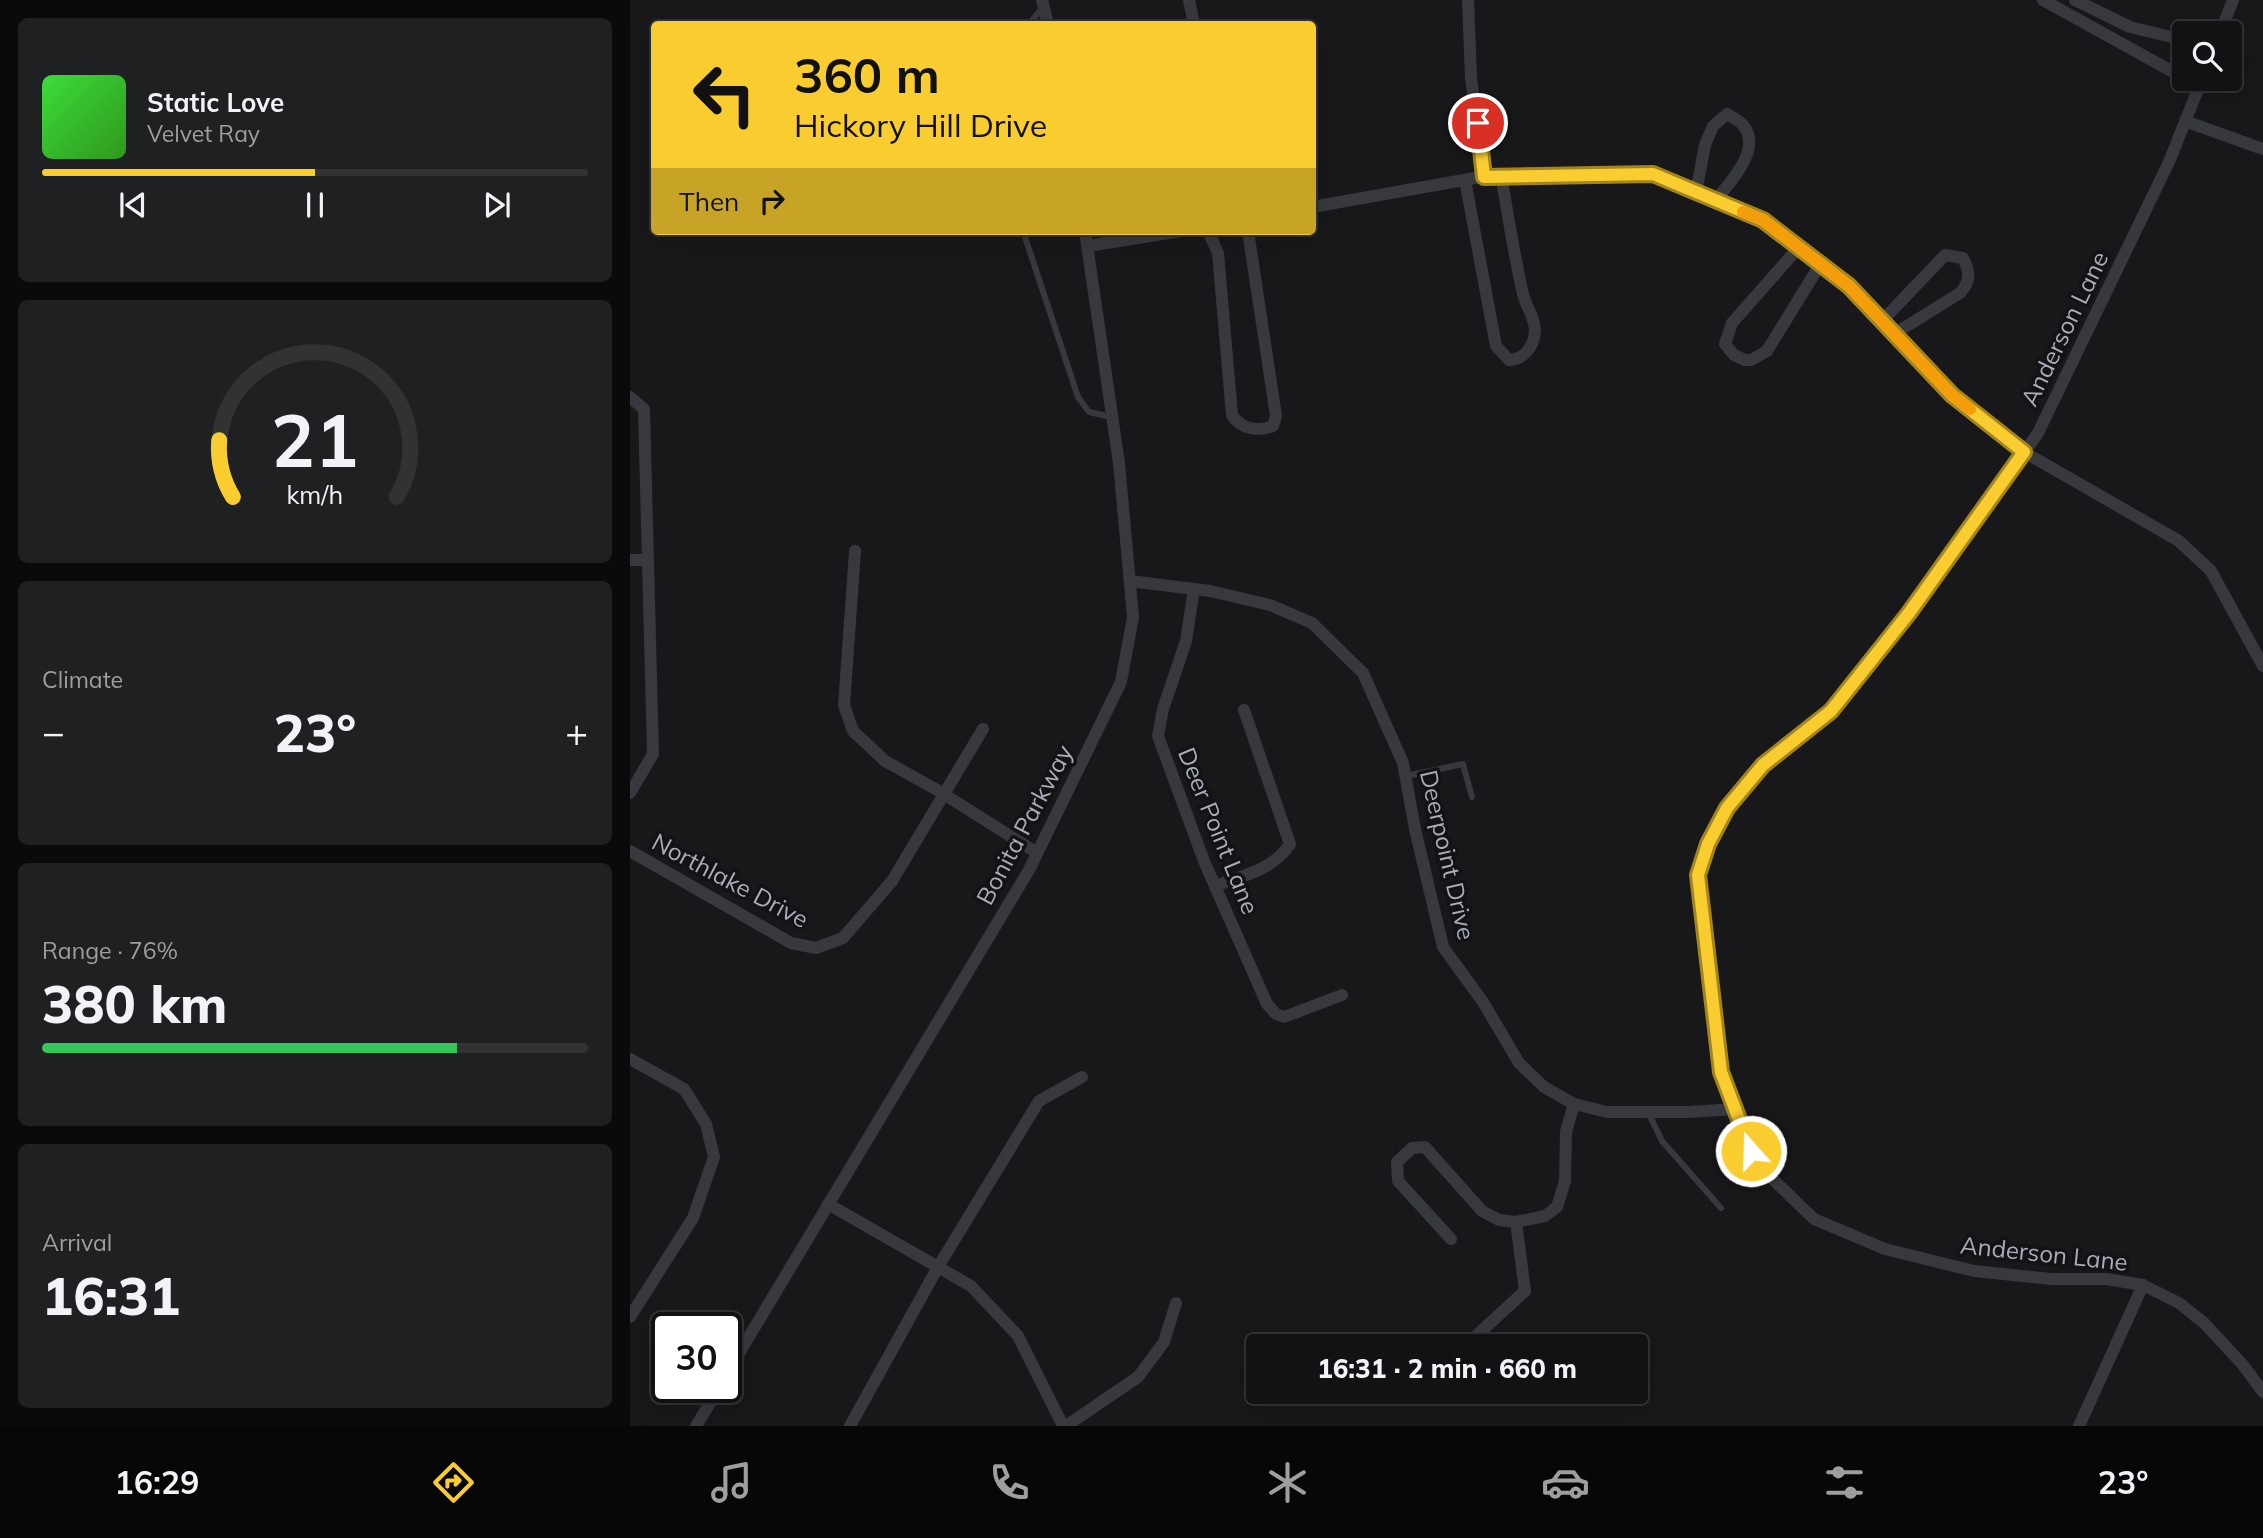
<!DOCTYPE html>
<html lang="en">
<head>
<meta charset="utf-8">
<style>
	:root { --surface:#121214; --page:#1f2022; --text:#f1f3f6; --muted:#9c9ea0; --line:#313234; --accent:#f9cc30 }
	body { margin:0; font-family:Mulish,sans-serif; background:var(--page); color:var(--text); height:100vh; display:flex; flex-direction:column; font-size:26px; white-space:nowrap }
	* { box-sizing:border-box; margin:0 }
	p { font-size:23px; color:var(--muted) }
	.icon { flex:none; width:38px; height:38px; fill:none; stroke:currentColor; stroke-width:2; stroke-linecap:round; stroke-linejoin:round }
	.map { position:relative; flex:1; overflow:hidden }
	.panel { display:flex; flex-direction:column; gap:18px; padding:18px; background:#0a0a0b; width:630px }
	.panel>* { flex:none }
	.top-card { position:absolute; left:21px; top:21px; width:665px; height:214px; border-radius:7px; box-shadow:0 7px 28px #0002,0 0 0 2px var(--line); background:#f9cc30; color:#111; overflow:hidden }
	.controls { position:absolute; left:1542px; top:21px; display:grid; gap:14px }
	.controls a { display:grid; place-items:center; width:70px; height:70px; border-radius:7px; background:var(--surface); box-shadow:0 7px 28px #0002,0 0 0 2px var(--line); font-size:35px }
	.speed { position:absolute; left:21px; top:1312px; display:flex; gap:14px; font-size:35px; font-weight:700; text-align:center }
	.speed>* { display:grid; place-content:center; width:91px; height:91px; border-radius:50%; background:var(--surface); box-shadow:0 7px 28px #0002,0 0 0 2px var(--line); line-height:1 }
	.speed .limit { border:4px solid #111; border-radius:10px; background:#fff; color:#111 }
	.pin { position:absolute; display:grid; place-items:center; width:60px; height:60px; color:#fff; margin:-30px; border:4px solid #fff; border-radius:50%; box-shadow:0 2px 7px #0007 }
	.me { position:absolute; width:77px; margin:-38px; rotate:340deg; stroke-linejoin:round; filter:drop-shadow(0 0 5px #0008) }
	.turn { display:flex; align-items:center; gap:24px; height:147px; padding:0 28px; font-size:32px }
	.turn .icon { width:91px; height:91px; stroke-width:2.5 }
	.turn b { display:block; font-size:49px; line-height:60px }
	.then { display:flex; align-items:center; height:66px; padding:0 28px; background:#0003; gap:14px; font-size:26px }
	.big { font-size:52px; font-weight:800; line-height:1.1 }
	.panel .tile { flex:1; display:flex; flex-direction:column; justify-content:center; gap:10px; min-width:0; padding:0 24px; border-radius:10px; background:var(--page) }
	.panel .dial { align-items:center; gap:0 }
	.dial svg { height:182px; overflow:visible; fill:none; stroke:var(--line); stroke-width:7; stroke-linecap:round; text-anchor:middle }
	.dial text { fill:var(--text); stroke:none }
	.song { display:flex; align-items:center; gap:21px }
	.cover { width:84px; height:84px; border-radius:10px; background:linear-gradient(135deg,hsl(120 70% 55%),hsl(110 70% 35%)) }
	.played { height:7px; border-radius:4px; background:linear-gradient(90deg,var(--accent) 50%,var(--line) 50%) }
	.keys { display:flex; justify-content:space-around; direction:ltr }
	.heat { display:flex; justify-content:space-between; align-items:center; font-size:38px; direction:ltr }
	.charge { height:10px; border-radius:5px; background:linear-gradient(90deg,#34c759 76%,var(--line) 0) }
	.trip { position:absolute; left:616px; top:1334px; width:402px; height:70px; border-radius:7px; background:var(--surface); box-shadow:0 7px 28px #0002,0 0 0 2px var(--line); font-weight:800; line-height:70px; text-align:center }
	.tabs { display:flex; height:112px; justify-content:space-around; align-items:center; background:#070708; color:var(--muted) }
	.tabs .icon { width:49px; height:49px }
	.tabs .active { color:var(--accent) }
	.tabs b { font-size:32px; color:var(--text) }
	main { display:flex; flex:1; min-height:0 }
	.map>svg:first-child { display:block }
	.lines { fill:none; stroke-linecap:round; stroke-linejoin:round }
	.service { stroke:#38393f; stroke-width:6 }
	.minor { stroke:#38393f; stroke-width:12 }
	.route-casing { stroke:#a2851f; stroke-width:18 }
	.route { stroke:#f9cc30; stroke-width:12 }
	.slow { stroke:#f59e0b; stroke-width:12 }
	.labels { text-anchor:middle; stroke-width:7; stroke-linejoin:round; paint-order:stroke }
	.street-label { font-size:24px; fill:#a9adba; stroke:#131315 }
</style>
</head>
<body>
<main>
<section class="panel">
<div class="tile">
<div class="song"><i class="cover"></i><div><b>Static Love</b><p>Velvet Ray</p></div></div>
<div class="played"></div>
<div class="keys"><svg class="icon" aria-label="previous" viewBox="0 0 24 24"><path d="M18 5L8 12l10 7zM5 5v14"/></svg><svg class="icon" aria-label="pause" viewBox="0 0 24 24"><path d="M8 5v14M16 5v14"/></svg><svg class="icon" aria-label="next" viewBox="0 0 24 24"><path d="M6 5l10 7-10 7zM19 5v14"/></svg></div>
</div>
<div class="tile dial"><svg viewBox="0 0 100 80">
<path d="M14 69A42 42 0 1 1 86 69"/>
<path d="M14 69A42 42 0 0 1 8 44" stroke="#f9cc30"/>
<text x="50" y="56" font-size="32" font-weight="700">21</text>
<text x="50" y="72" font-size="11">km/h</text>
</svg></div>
<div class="tile"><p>Climate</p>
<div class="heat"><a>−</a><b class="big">23°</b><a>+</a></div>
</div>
<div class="tile"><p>Range · 76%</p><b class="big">380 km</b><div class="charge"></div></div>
<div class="tile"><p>Arrival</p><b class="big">16:31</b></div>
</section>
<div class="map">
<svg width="1633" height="1426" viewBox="0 0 1633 1426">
	<rect width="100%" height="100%" fill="#18181a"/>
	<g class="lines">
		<g class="service">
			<polyline points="399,24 413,7"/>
			<polyline points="393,231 448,397 459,412 481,417"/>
			<polyline points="776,776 833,764 842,797"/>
			<polyline points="1018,1112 1032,1141 1091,1208"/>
		</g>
		<g class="minor">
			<polyline points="412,0 418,24"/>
			<polyline points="559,0 564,24"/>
			<polyline points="838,0 841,78 854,177"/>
			<polyline points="1413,0 1554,78"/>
			<polyline points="1445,0 1500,27 1554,40"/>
			<polyline points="1590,33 1603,0"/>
			<polyline points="1572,79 1539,162 1408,433 1279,613 1201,711 1133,765 1097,808 1078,844 1068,875 1091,1071 1127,1164 1184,1219 1255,1249 1344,1271 1421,1279 1476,1279 1513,1285 1549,1303 1574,1323 1613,1365 1633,1392"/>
			<polyline points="1555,121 1633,149"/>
			<path d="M835,180l31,166 13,14c16,-1 25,-14 26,-29 0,-14 -9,-24 -12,-37 -9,-39 -15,-79 -22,-119"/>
			<path d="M1066,192l9,-47 8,-19 14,-12c5,3 11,6 14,9 24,24 -11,59 -25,77"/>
			<polyline points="682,207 862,175 1023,175 1133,220 1219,286 1322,395 1394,452 1549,541 1581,571 1633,666"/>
			<path d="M578,231l10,22 14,162c9,14 25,17 41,11l3,-10 -28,-185"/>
			<polyline points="458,246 551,231"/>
			<polyline points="1169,247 1102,323 1095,344 1104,355 1115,360 1121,360 1137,351 1191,263"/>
			<path d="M1252,321l63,-66 18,3c7,14 8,23 -3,35l-66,41"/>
			<polyline points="0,397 14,409 23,754 0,793"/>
			<polyline points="225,551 214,705 223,731 255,761 309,791 407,853"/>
			<polyline points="0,560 18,560"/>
			<polyline points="500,581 580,591 640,605 682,623 733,673 773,763 785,829 813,947 853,1002 889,1063 914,1087 944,1104 977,1112 1059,1112 1106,1109"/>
			<polyline points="564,589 556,641 533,709 528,736 574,861 637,1004 646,1014 654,1017 712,995"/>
			<polyline points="0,851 161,943 186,948 213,938 262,881 353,729"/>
			<path d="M585,886c27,-10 58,-16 75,-42l-46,-134"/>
			<polyline points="0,1059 54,1089 76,1124 84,1157 63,1218 0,1317"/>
			<polyline points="198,1204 341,1286 388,1336 433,1426"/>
			<polyline points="821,1239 768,1181 767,1162 782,1148 795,1147 852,1211 869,1220 886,1222 915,1216 927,1207 935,1181 936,1132 944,1104"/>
			<polyline points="835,1346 895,1291 886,1222"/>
			<polyline points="96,1375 399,870 491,682 503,617 489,463 455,231"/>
			<polyline points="66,1426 89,1388"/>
			<polyline points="220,1426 308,1267 409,1101 452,1077"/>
			<polyline points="436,1426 508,1377 534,1342 546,1303"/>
			<polyline points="1449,1426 1513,1285"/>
		</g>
	</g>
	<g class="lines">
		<g class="route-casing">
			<polyline id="route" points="848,123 854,177 1023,174 1133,220 1219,286 1322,395 1394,452 1279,613 1201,711 1133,765 1097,808 1078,844 1068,875 1091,1072 1121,1151"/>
		</g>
		<use href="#route" class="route"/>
		<polyline class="slow" points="1113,212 1133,220 1219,286 1322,395 1340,409"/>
	</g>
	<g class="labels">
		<g class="street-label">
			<text transform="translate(1435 329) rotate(-64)" y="8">Anderson Lane</text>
			<text transform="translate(395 825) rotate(-62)" y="8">Bonita Parkway</text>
			<text transform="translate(588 831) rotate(68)" y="8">Deer Point Lane</text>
			<text transform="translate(817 855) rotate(77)" y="8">Deerpoint Drive</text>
			<text transform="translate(100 881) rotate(28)" y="8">Northlake Drive</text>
			<text transform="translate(1414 1254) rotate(6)" y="8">Anderson Lane</text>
		</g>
	</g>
</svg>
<div class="controls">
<a><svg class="icon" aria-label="search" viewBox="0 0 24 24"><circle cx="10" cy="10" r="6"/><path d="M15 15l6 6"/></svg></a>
</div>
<div class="speed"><div class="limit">30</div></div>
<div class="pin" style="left:848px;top:123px;background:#d93025"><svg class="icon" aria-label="arrive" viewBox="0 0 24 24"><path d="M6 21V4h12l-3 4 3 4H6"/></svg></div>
<svg class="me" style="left:1121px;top:1151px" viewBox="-20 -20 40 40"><circle r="17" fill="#f9cc30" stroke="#fff" stroke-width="3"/><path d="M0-11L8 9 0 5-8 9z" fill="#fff"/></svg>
<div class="trip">16:31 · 2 min · 660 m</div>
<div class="top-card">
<div class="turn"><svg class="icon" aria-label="left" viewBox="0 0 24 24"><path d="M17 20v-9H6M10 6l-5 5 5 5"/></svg><div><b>360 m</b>Hickory Hill Drive</div></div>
<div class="then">Then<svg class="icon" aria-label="right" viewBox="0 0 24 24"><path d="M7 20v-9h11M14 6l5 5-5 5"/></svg></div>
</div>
</div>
</main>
<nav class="tabs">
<b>16:29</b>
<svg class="icon active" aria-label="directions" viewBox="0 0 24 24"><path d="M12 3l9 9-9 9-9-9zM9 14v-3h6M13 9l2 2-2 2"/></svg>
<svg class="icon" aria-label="music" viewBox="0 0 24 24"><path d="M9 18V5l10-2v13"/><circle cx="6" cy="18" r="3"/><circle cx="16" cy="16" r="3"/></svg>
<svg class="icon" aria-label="phone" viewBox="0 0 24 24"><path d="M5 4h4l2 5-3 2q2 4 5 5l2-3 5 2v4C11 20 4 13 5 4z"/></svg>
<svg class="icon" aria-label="climate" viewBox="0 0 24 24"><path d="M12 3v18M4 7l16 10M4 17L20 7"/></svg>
<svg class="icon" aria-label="car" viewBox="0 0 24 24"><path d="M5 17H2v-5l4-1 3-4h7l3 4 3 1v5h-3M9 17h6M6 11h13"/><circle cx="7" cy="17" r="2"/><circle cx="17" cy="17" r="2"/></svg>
<svg class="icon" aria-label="filters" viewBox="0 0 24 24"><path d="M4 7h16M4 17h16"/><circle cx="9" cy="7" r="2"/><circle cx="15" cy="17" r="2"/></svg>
<b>23°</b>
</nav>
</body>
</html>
